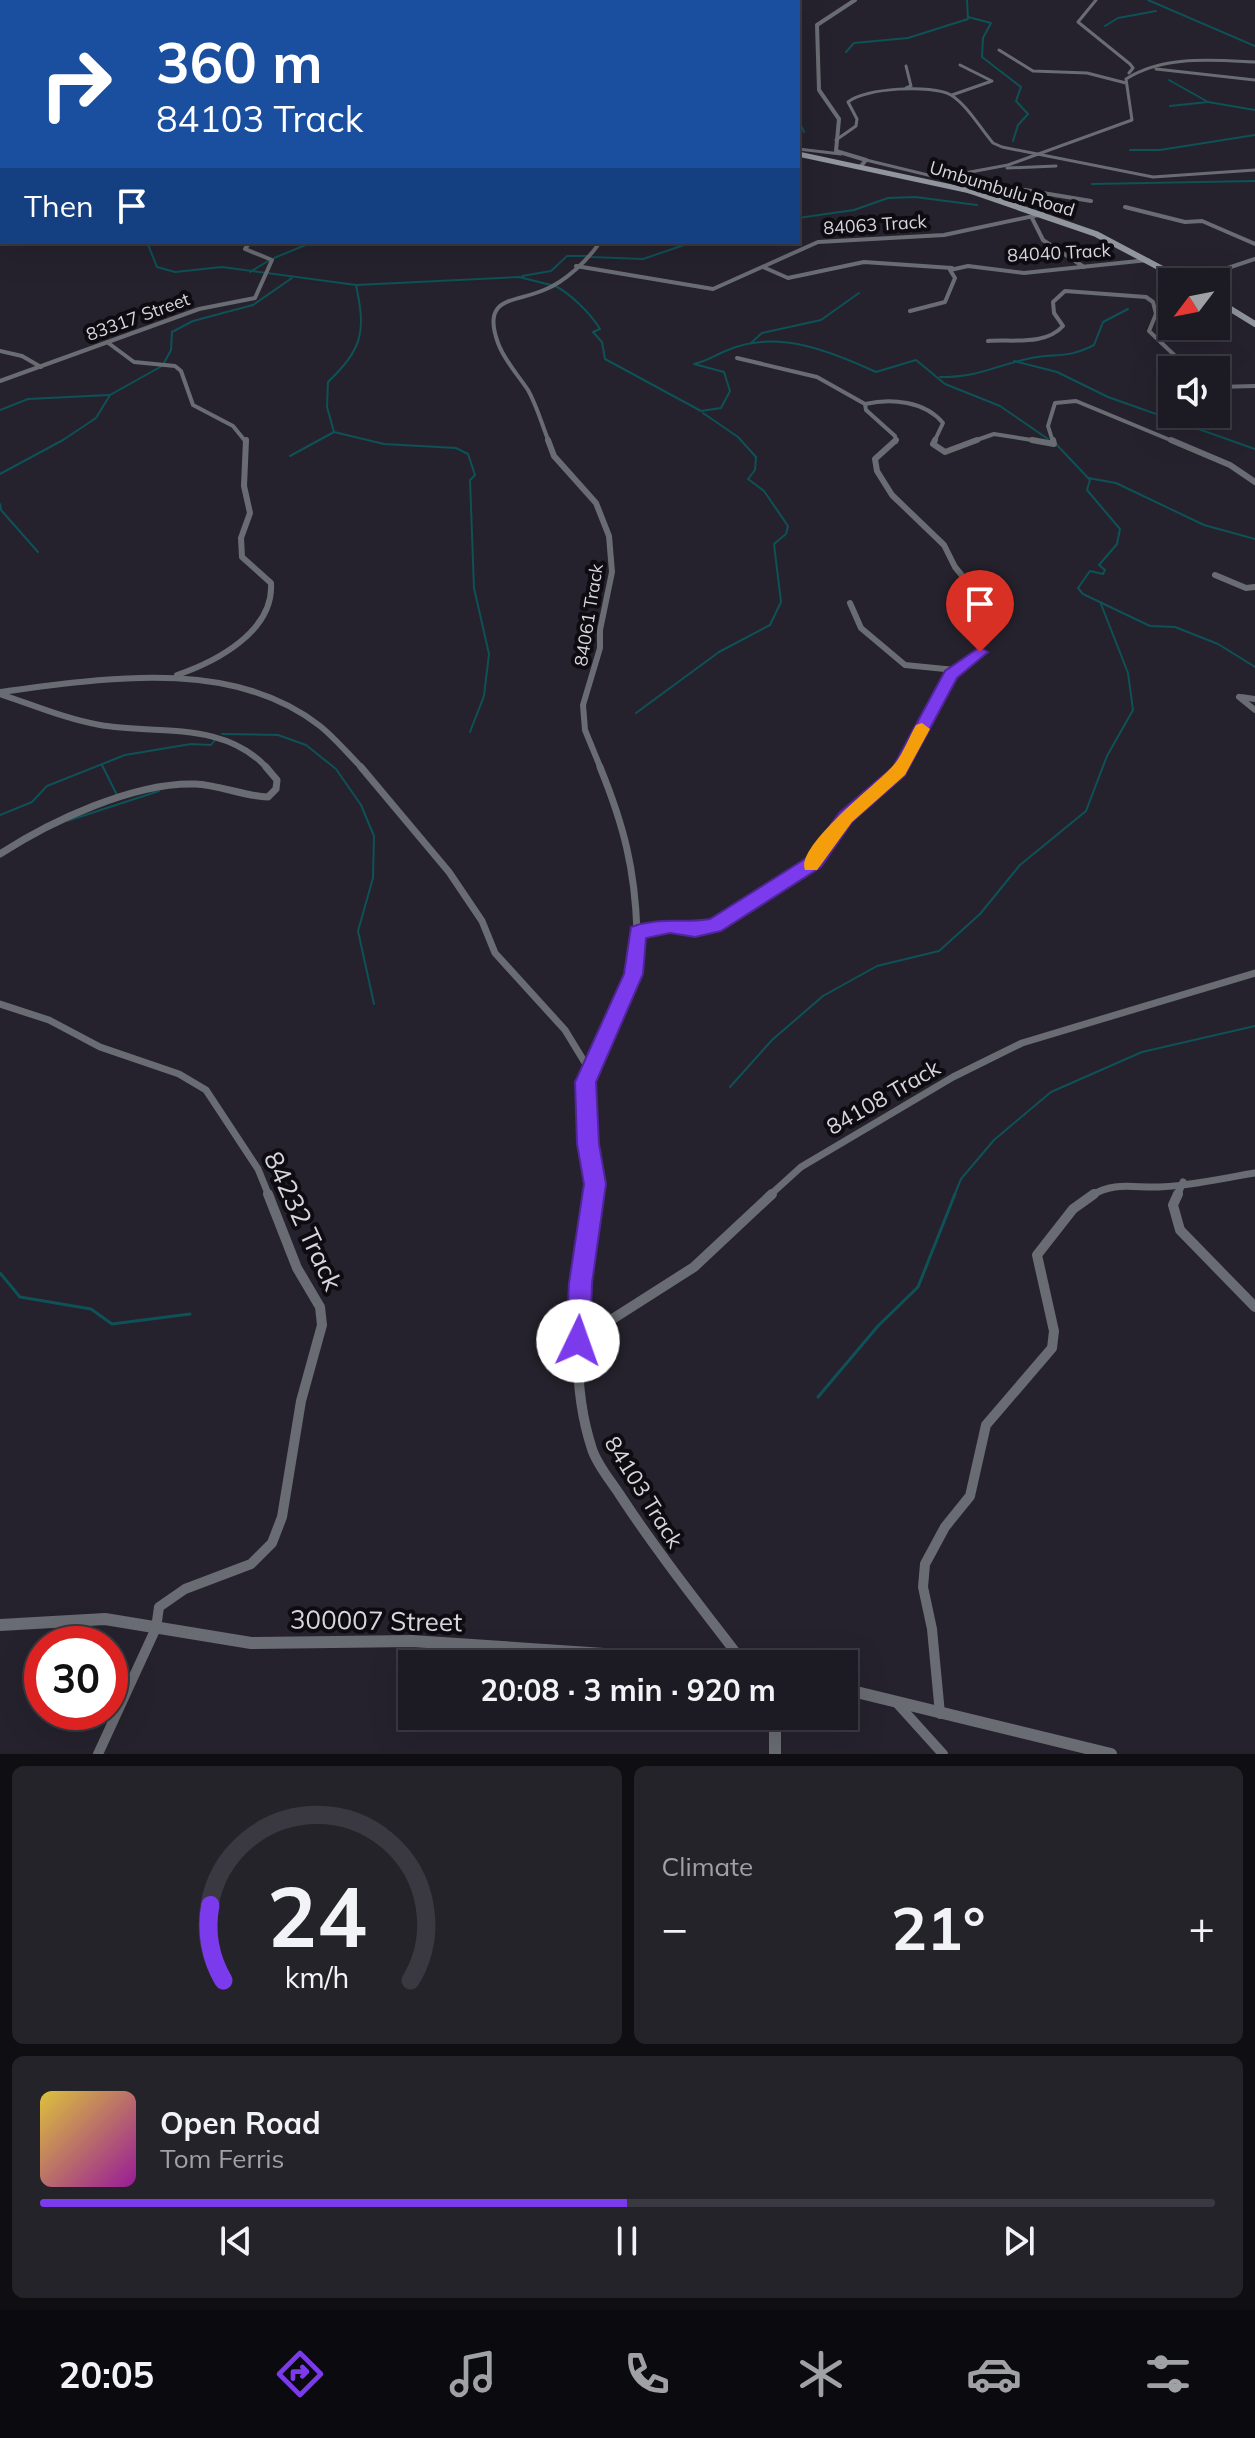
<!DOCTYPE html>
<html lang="en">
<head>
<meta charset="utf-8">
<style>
	:root { --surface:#1c1a22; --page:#25232a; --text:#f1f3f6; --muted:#a0a1a5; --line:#3a3840; --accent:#7c3aed }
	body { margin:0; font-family:Mulish,sans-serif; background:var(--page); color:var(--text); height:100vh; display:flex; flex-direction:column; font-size:30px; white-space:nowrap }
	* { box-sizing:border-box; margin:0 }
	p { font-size:26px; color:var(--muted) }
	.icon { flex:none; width:44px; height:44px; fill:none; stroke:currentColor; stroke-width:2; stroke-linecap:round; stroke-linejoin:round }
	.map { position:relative; height:1754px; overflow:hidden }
	.panel { display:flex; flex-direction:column; gap:12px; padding:12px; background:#0f0e13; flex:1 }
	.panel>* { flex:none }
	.hud { position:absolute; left:0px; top:0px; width:800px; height:244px; box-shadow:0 8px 32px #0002,0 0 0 2px var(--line); background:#1a4fa0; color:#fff; overflow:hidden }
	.needle { width:52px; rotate:238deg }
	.tools { position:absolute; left:1158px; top:268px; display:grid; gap:16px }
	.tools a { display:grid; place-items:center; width:72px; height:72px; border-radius:0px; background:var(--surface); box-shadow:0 8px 32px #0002,0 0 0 2px var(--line); font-size:40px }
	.speed { position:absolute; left:24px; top:1626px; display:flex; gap:16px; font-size:40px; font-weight:700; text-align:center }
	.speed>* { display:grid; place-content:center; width:104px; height:104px; border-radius:50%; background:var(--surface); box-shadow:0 8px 32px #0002,0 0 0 2px var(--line); line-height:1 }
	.speed .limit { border:12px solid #d22; background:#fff; color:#111 }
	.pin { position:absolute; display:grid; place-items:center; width:68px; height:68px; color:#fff; margin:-82px -34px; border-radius:50% 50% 50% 0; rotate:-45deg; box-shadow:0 0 8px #0007 }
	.pin .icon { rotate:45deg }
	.me { position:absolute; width:88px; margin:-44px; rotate:3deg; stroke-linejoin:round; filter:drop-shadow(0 0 6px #0008) }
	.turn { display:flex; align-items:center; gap:28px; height:168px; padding:0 24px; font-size:36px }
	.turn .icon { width:104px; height:104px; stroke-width:2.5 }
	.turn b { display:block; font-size:56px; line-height:68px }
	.then { display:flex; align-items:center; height:76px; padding:0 24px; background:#0003; gap:16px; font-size:30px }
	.big { font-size:60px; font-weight:700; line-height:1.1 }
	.panel .card { flex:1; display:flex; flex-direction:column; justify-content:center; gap:12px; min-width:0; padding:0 28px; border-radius:12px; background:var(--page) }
	.panel .dial { align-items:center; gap:0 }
	.dial svg { height:208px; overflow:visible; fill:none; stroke:var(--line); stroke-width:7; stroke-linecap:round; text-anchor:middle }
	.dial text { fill:var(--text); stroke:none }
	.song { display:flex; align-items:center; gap:24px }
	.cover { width:96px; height:96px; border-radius:12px; background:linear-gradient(135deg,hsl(50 70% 55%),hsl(300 70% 35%)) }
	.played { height:8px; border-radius:4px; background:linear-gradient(90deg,var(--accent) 50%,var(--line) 50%) }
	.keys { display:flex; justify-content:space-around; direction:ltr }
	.heat { display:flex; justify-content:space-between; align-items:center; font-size:44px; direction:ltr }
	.panel .tiles { flex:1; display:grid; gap:12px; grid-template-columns:1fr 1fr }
	.card:last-child { grid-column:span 2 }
	.trip { position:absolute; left:398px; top:1650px; width:460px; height:80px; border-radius:0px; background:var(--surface); box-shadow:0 8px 32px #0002,0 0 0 2px var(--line); font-weight:700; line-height:80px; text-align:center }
	.dock { display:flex; height:128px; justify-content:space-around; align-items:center; background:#0b0a0e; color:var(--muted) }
	.dock .icon { width:56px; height:56px }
	.dock .active { color:var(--accent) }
	.dock b { font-size:36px; color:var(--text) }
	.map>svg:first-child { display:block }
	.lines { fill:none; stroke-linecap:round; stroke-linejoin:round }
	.stream-far1 { stroke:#0e5157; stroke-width:2 }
	.stream { stroke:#0e5157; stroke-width:3 }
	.minor-far4 { stroke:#696c72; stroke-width:3 }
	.minor-far3 { stroke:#696c72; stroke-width:4 }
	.minor-far2 { stroke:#696c72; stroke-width:6 }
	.minor-far1 { stroke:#696c72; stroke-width:7 }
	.minor { stroke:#696c72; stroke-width:10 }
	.tertiary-far1 { stroke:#696c72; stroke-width:4 }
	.tertiary { stroke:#696c72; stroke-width:12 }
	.secondary-far1 { stroke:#90959e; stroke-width:5 }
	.secondary { stroke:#90959e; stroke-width:6 }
	.route { fill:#7c3aed; stroke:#51269a; stroke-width:2 }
	.slow { fill:#f59e0b }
	.labels { text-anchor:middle; stroke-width:8; stroke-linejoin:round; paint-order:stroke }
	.far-street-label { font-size:18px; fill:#d7d5dd; stroke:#0e0c11 }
	.street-label { font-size:22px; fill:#d7d5dd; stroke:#0e0c11 }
	.near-street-label { font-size:26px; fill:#d7d5dd; stroke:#0e0c11 }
</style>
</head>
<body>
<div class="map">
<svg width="1255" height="1754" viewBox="0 0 1255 1754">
	<rect width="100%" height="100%" fill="#25222d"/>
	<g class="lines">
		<g class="stream-far1">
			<polyline points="116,0 120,2"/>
			<polyline points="1148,0 1255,46"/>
			<polyline points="968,17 991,23 983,38 982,57 1021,87 1016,101 1028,114 1018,125 1013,141"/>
			<polyline points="1105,26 1118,18 1156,11"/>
			<polyline points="846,52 854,43 908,38 968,19 967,0"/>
			<polyline points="1169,80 1208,102 1255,110"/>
			<polyline points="1170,106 1208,102"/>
			<polyline points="798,119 804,132"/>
			<polyline points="1130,150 1160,150 1255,135"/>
			<polyline points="1092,184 1255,181"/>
			<polyline points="798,218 854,210 888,198 915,197 977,205"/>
			<polyline points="147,242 157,267 175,272 222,267 356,285 519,277 551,285"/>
			<polyline points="591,257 643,259 693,242"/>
			<polyline points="274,258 313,242"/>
			<polyline points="250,272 268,261"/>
			<polyline points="522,276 551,271 567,256 588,256"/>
			<path d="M356,285c10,47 7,63 -28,97l-1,25 7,25 50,12 72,4 12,6 7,21 -5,5 4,108 15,66 -5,42 -14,36"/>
			<path d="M555,286c15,7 36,28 45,43l-7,3 9,10 3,17 96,52 20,-3 9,-17 -6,-19 -30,-8c14,-3 21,-9 34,-14 49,-21 102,1 148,22l40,-12 29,24 55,22 48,33"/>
			<polyline points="751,343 762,333 821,320 859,293"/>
			<polyline points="1014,361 1057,372 1108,397 1255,449"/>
			<polyline points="164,363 171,350 172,332 193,321 253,305 292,278"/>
			<path d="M940,377c39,0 51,-10 87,-18 27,-7 38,1 67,-14l9,-23 25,-13"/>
			<polyline points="0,410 28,399 109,395"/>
			<polyline points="1057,445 1090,480 1087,490 1120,529 1117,544 1099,565 1105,570 1103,574 1090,571 1078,588 1083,594 1150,626 1175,627 1218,644 1255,667"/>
			<polyline points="290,456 334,432"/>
			<polyline points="0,474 63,440 96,418 110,395 162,366"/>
			<polyline points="1088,478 1116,483 1204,525 1255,539"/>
			<polyline points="0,504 1,510 38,552"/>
			<polyline points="636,713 719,652 770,625 781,602 774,544 786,534 788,526 764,491 748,479 755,470 756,457 738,437 703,413"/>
			<polyline points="222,734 278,735 306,745 336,769 361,805 374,836 373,878 358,931 374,1004"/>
			<polyline points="102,765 117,795"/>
			<polyline points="0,815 32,802 47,786 125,755 191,744 211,745 215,740"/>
			<polyline points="67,821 159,791"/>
			<polyline points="730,1087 772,1040 823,996 877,966 939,951 980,914 1020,865 1086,811 1107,756 1133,710 1128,673 1101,604"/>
			<polyline points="954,1196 961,1179 994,1140 1051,1092 1142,1052 1255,1026"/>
		</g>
		<g class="stream">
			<polyline points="0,1273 20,1297 91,1309 112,1324 190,1314"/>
			<polyline points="818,1397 878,1326 918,1287 955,1194"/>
		</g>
		<g class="minor-far4">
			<polyline points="590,0 593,2"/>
			<polyline points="1096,0 1078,22 1130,64 1133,68 1129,73"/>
			<polyline points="405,2 426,2"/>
			<polyline points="999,50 1033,71 1087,73 1126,83"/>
			<polyline points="906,66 911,86 906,88"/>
			<polyline points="1156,69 1255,80"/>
			<polyline points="952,95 992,81 960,65"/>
			<path d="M836,140l20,-14 1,-7 -9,-17c16,-14 84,-18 103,-7 16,10 30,34 42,48l9,4 151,30 102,-7"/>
			<polyline points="798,149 841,154"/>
			<path d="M866,160l66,16 22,-1 54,-10 124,-45 -6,-41c37,-24 87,-19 129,-17"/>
			<polyline points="1007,168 1056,166"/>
			<polyline points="950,178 1038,192"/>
		</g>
		<g class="minor-far3">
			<polyline points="1025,190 1091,201"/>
			<polyline points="1125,207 1185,222 1202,221 1255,244"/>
			<polyline points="1032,218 1043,240 1084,267"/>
			<polyline points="576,266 713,289 818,242 944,235 1043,214"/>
			<polyline points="763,267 788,278 864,262 952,268"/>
			<polyline points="1186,282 1255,259"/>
			<polyline points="910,311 945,302 955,278 950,270 968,266 1024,273 1148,260"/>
			<path d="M988,341c24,-2 57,5 75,-15l-9,-13 -1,-11 12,-11 81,6 7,5 3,12 -7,17 41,39"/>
			<polyline points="107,342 134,362 175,366 181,371 193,405 233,426 246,442"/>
			<polyline points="0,351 22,356 41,367"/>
			<polyline points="737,358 817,377 865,404"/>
			<polyline points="0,381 199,309 255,298 272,260 245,249 250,242"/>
			<polyline points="1216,387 1255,386"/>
			<path d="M549,442c-7,-17 -12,-36 -21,-52 -10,-15 -24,-30 -30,-47 -17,-47 16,-40 46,-53 21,-8 44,-30 56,-48"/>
			<path d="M896,442l-1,-6 -29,-26 -1,-6c26,-6 60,-3 78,19l-9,19"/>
			<polyline points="971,442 994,434 1044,442"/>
			<polyline points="1053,442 1048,426 1055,403 1076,401 1175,442"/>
		</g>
		<g class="minor-far2">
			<polyline points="548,440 554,456 596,503 609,536 612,572 600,630 600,648 583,705 585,730 601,769"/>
			<polyline points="896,440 875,459 877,471 892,495 944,545 955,567 983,601 980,652 951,674 900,769"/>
			<polyline points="935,440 933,444 945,452 977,440"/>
			<polyline points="1032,440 1054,444 1053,440"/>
			<polyline points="1171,440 1230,465 1255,482"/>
			<polyline points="1215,575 1246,588 1255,587"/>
			<polyline points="850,603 861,628 905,665 955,670"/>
			<path d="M177,675c38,-13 97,-43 94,-92l-29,-26 -1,-19 9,-25 -6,-27 2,-46"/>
			<path d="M0,692c102,-13 231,-36 320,34 15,12 29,29 43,43"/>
			<path d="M0,694c33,11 66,25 100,31 58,10 124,-5 168,44"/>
			<polyline points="1239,697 1255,710"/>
			<polyline points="1241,697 1255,699"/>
		</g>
		<g class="minor-far1">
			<polyline points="361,767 449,872 482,921 495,953 565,1030 590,1071"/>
			<path d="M600,767c24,59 35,102 37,165"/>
			<path d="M0,854c51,-33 134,-72 195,-70 25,1 48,12 73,13l8,-8 1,-9 -11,-13"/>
			<polyline points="0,1004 49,1020 100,1047 179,1074 206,1090 258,1169 269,1196"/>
			<path d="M593,1196l-8,-114 49,-108 3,-42c26,-5 51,-2 77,-6l101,-64 24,-38 62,-57"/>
			<polyline points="769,1196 801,1167 953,1077 1022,1043 1255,973"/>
			<path d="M1091,1196c22,-15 43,-8 68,-9 32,-1 65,-9 96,-14"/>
			<polyline points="1177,1196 1183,1182"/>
		</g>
		<g class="minor">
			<path d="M594,1194c-12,82 -29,174 -2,255 5,16 19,32 28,46 38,58 81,112 123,167"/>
			<polyline points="1178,1194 1173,1205 1180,1230 1255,1307"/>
			<polyline points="578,1341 694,1267 772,1194"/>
			<polyline points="896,1702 943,1754"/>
			<polyline points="940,1714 932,1629 923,1587 925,1564 945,1527 970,1496 986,1425 1052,1348 1054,1331 1037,1255 1073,1209 1094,1194"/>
			<polyline points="98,1754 156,1628 159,1607 185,1589 251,1564 272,1543 282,1517 301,1401 322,1325 320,1307 297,1268 268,1194"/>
		</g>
		<polyline class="tertiary-far1" points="855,0 817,25 819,90 839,119 836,151 866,160 861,166"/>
		<g class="tertiary">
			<polyline points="0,1625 105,1619 251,1643 412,1641 753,1664"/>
			<polyline points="844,1689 1111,1754"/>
			<polyline points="775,1716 775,1754"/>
		</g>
		<g class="secondary-far1">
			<polyline points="345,0 352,2"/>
			<polyline points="798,154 975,192"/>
		</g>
		<g class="secondary">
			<polyline points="968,190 1096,234 1187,282"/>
			<polyline points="1216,300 1255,324"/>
		</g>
	</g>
	<path class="route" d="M980,647l8,5 -31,26 -52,97 -53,47 -31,45 -100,64 -26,6 -25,-4 -24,5 -3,36 -47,108 3,62 7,40 -14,99 -2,58 -4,9 -8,3 -8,-3 -4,-9 3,-58 15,-99 -7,-40 -2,-62 49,-108 7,-47c31,-11 50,-3 79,-8l98,-62 31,-44 54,-46 52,-96z"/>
	<path class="slow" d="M922,723l8,6 -25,46 -53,47 -35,48h-12c-10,-23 70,-85 86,-102 11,-11 17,-29 25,-43z"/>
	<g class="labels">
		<g class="far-street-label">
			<text transform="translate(1002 189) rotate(17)" y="6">Umbumbulu Road</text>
			<text transform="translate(875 225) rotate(-4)" y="6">84063 Track</text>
			<text transform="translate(1059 253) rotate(-3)" y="6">84040 Track</text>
			<text transform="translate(138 317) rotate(-20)" y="6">83317 Street</text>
			<text transform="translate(589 615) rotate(-81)" y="6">84061 Track</text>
		</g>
		<g class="street-label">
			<text transform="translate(883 1097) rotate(-30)" y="8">84108 Track</text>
			<text transform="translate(644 1492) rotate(58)" y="8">84103 Track</text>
		</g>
		<g class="near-street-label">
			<text transform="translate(303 1221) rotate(65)" y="9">84232 Track</text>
			<text transform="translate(376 1621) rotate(1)" y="9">300007 Street</text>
		</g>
	</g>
</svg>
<div class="tools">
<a><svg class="needle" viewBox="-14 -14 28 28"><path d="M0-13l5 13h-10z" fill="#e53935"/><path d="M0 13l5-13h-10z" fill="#a0a1a5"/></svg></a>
<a><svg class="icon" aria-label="sound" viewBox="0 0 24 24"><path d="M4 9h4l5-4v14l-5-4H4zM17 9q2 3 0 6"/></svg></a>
</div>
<div class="speed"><div class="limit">30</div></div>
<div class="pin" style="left:980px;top:652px;background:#d93025"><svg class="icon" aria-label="arrive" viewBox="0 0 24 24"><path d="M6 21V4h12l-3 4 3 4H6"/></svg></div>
<svg class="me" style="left:578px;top:1341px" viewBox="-20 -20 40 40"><circle r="19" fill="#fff"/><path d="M0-13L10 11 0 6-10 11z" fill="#7c3aed"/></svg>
<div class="trip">20:08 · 3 min · 920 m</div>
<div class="hud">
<div class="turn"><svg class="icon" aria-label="right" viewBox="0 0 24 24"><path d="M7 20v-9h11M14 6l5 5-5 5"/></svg><div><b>360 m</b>84103 Track</div></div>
<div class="then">Then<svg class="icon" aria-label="arrive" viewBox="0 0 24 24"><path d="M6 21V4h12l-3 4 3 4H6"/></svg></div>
</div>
</div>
<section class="panel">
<div class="tiles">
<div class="card dial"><svg viewBox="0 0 100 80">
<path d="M14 69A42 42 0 1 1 86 69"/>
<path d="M14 69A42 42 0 0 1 9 40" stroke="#7c3aed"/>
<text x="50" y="56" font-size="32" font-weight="700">24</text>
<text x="50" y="72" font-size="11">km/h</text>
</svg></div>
<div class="card"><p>Climate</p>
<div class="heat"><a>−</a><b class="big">21°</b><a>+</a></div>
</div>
<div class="card">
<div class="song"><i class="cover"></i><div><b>Open Road</b><p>Tom Ferris</p></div></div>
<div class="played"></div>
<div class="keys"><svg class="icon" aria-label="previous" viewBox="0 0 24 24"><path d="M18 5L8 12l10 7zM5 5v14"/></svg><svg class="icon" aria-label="pause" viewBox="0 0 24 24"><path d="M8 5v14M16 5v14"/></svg><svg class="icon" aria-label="next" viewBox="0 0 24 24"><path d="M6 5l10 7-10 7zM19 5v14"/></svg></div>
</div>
</div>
</section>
<nav class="dock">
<b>20:05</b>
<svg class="icon active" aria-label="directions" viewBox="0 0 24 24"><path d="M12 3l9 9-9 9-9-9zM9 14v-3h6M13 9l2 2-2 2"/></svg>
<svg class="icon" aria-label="music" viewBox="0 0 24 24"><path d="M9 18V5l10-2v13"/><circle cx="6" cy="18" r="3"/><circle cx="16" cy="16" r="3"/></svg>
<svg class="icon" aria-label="phone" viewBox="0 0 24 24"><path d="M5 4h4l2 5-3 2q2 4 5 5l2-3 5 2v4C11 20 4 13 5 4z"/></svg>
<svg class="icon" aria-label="climate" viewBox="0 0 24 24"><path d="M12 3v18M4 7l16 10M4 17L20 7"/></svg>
<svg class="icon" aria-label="car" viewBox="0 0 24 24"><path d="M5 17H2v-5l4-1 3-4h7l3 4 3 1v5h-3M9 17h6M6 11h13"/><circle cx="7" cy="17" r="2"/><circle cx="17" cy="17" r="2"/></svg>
<svg class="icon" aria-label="filters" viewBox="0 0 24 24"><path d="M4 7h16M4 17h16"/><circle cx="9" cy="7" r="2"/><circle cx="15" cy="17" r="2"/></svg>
</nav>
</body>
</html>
